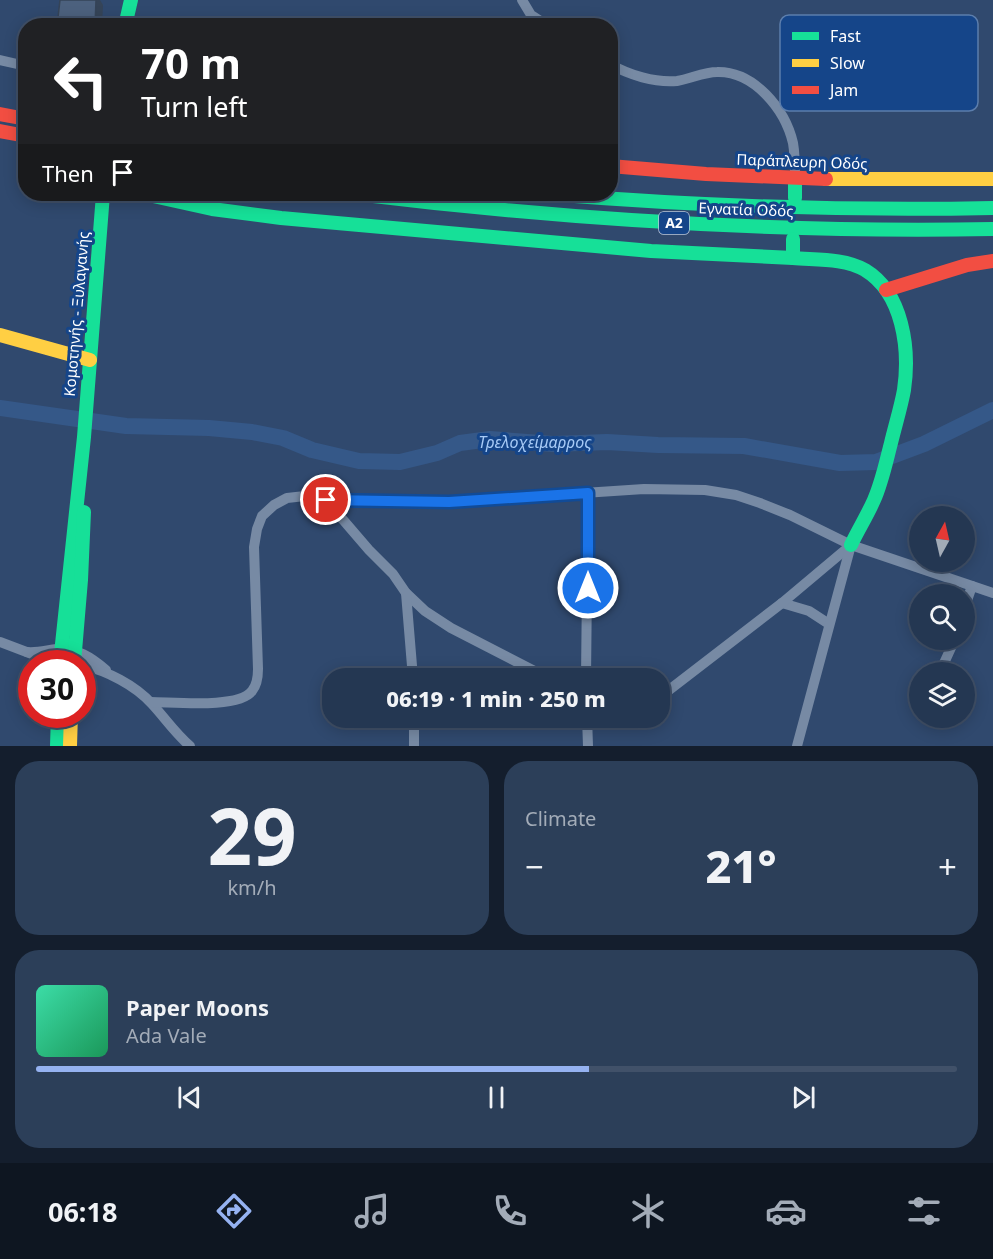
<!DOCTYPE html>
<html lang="en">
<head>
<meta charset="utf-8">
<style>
	:root { --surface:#243752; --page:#2c3f59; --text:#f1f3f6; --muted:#a3acb8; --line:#415169; --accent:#95b2f1 }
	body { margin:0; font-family:"Noto Sans",sans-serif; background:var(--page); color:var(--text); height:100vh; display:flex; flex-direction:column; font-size:22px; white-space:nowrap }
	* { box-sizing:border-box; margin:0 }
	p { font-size:20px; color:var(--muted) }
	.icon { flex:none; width:33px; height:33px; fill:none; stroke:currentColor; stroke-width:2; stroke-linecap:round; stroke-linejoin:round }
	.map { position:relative; height:746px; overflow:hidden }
	.sheet { display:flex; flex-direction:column; gap:15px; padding:15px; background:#141e2d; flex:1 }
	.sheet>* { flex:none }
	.banner { position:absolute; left:18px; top:18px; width:600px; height:183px; border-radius:24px; box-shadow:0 3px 15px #0003,0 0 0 2px var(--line); background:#202124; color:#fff; overflow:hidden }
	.needle { width:39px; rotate:8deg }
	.controls { position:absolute; left:909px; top:506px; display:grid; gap:12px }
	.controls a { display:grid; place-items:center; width:66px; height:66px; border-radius:50%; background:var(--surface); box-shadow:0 3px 15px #0003,0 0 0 2px var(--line); font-size:30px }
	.speed { position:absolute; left:18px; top:650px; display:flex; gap:12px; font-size:30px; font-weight:700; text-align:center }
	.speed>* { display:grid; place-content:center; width:78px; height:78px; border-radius:50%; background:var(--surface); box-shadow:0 3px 15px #0003,0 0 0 2px var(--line); line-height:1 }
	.speed .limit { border:9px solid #d22; background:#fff; color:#111 }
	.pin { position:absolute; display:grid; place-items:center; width:51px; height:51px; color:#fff; margin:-26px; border:3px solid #fff; border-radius:50%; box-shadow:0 2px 6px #0007 }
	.me { position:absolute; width:66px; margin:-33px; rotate:0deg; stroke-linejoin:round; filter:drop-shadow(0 0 4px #0008) }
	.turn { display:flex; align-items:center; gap:21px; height:126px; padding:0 24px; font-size:27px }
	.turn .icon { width:78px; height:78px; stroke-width:2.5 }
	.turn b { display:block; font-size:42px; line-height:51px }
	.then { display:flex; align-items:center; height:57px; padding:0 24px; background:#0003; gap:12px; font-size:22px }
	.big { font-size:45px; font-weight:800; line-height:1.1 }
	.sheet .widget { flex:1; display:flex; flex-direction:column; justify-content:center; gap:9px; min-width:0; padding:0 21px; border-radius:24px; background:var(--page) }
	.sheet .dial { align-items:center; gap:0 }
	.dial b { font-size:78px; line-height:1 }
	.song { display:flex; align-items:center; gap:18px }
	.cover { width:72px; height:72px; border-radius:9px; background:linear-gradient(135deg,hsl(160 70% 55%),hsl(150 70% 35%)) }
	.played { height:6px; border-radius:3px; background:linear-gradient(90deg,var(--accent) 60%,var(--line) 60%) }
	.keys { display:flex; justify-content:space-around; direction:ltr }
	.heat { display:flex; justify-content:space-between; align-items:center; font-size:33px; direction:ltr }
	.sheet .tiles { flex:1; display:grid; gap:15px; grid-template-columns:1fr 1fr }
	.widget:last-child { grid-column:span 2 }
	.trip { position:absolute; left:322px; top:668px; width:348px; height:60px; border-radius:24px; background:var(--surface); box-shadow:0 3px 15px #0003,0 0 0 2px var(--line); font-weight:800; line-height:60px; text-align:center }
	.menu { display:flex; height:96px; justify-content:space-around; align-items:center; background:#0e1621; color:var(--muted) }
	.menu .icon { width:42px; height:42px }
	.menu .selected { color:var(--accent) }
	.menu b { font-size:27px; color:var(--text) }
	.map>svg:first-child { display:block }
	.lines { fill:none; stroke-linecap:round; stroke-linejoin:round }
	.river { stroke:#355888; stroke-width:16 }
	.street { stroke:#778aa4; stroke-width:10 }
	.fast { stroke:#16e098; stroke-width:14 }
	.slow { stroke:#ffcf43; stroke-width:14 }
	.jam { stroke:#f24e42; stroke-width:14 }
	.shaded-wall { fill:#354458 }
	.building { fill:#4c617e; stroke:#354458; stroke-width:1.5 }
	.route-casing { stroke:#114b97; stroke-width:15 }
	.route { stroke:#1a73e8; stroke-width:10 }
	.labels { text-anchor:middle; stroke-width:6; stroke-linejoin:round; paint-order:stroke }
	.shield { fill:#154589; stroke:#b9c7dc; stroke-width:1.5 }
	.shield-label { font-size:14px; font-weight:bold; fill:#fff }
	.street-label { font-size:15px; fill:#fff; stroke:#154589 }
	.water-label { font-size:16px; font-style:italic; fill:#a7caf6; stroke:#154589 }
	.key { fill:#154589; stroke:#5b7dac; stroke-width:1.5 }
	.key-label { font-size:16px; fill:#fff }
</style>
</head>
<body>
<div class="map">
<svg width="993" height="746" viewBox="0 0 993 746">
	<rect width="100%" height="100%" fill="#30496e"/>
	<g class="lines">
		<polyline class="river" points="0,408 126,426 209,428 252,432 283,438 312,450 359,461 400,462 437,453 460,443 490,439 553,444 607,442 658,445 744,446 840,463 876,462 924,444 993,410"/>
		<g class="street">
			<polyline points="522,0 531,15 548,26"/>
			<polyline points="0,60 26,66"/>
			<path d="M610,64c19,11 45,19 67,17 13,-2 27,-9 40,-9 37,-1 68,37 76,71 2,11 2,25 2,36"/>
			<polyline points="326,500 369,550 393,574 406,593 425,611 451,628 548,678"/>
			<polyline points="406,593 413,678"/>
			<polyline points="782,603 809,611 829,624"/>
			<polyline points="964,609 972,586"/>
			<polyline points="0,642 45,659 64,663"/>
			<path d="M27,652c11,1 20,-2 30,-3 20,-1 34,8 49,21"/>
			<path d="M82,665c25,6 53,20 70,39 13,14 23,29 38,42"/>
			<polyline points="940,672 955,639"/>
			<polyline points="586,678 588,493"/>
			<polyline points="660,697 782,603 851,545"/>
			<path d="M151,702c22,0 88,7 101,-11 5,-6 6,-15 6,-22l-4,-122 3,-18 5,-13 12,-11 13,-7 18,-2 21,4 123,2 195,-13 61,1 31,5 24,8 30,12 61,30 142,48"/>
			<polyline points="587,717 588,746"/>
			<polyline points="414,746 414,717"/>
			<polyline points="797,746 851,545"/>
		</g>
		<g class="fast">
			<polyline points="125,26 131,0"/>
			<polyline points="795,179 795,198"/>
			<polyline points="144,194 212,209 281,218 651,251 793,258"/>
			<path d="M356,194c213,26 423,39 637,35"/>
			<path d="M548,194c148,12 296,17 445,14"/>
			<path d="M793,239v19c23,2 51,0 72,12 38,23 45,79 39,120 -3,17 -9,36 -13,53 -5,19 -9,39 -17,57 -7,16 -16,30 -23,45"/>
			<polyline points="60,663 84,437 103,194"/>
			<polyline points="74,663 81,580 84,512"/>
			<polyline points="57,746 58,714"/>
		</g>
		<g class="slow">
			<polyline points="826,179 993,179"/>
			<polyline points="0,335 90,360"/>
			<polyline points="70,746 71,714"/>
		</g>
		<g class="jam">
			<polyline points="0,114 26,119"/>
			<polyline points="0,131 26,136"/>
			<polyline points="610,166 706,174 826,179"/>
			<polyline points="886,290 967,265 993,261"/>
		</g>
	</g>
	<polygon class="shaded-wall" points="96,0 100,0 103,5 102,26 95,26"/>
	<polygon class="building" points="60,0 96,0 95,26 57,26"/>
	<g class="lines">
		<g class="route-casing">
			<polyline id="route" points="326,500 449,502 588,493 588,588"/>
		</g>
		<use href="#route" class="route"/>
	</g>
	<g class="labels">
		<rect class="shield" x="659" y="212" width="30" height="22" rx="4.5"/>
		<g class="shield-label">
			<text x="674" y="228">Α2</text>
		</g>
		<g class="street-label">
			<text transform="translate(802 162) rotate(2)" y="5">Παράπλευρη Οδός</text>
			<text transform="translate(746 210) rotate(2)" y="5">Εγνατία Οδός</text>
			<text transform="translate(77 314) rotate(-85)" y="5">Κομοτηνής - Ξυλαγανής</text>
		</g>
		<g class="water-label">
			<text x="535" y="448">Τρελοχείμαρρος</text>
		</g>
	</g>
	<rect x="780" y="15" width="198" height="96" rx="9" class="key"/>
	<rect x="792" y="32" width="27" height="8" fill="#16e098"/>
	<rect x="792" y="59" width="27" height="8" fill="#ffcf43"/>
	<rect x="792" y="86" width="27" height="8" fill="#f24e42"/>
	<g class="key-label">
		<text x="830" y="42">Fast</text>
		<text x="830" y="69">Slow</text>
		<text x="830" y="96">Jam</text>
	</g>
</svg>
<div class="controls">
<a><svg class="needle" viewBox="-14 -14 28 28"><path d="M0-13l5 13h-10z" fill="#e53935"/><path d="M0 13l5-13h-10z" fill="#a3acb8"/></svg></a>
<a><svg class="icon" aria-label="search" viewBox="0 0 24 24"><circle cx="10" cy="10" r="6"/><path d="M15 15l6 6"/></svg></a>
<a><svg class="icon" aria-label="layers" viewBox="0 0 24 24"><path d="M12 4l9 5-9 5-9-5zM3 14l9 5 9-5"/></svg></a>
</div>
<div class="speed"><div class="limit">30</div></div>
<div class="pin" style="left:326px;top:500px;background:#d93025"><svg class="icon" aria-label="arrive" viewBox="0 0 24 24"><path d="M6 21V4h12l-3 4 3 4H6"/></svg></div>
<svg class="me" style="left:588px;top:588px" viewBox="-20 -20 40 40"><circle r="17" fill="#1a73e8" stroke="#fff" stroke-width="3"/><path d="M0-11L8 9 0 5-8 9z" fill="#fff"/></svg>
<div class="trip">06:19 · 1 min · 250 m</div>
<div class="banner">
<div class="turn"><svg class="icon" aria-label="left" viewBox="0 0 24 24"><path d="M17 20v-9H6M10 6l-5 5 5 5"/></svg><div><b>70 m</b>Turn left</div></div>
<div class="then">Then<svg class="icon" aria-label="arrive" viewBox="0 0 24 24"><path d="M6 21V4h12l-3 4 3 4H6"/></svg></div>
</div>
</div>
<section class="sheet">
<div class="tiles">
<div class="widget dial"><b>29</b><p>km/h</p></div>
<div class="widget"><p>Climate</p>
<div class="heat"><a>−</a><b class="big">21°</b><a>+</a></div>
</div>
<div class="widget">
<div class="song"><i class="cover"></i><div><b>Paper Moons</b><p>Ada Vale</p></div></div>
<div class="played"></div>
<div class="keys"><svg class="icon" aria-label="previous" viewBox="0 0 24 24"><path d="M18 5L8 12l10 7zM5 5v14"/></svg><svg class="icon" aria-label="pause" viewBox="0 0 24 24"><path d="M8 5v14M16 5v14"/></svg><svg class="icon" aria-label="next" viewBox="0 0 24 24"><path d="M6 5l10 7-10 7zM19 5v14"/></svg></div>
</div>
</div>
</section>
<nav class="menu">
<b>06:18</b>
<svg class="icon selected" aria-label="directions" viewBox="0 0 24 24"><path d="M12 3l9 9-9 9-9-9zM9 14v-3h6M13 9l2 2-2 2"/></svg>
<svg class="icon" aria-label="music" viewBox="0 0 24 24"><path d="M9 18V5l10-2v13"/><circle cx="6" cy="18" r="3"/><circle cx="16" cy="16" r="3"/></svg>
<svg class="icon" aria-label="phone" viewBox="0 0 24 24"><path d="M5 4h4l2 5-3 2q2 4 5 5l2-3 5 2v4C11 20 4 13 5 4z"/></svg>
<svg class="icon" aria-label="climate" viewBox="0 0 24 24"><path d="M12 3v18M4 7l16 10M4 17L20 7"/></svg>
<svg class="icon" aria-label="car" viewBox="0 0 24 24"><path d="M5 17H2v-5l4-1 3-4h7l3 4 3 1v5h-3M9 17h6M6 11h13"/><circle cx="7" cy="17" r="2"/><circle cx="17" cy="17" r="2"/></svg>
<svg class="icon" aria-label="filters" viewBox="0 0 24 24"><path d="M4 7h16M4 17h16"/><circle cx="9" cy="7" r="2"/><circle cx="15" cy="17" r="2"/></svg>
</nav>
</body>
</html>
